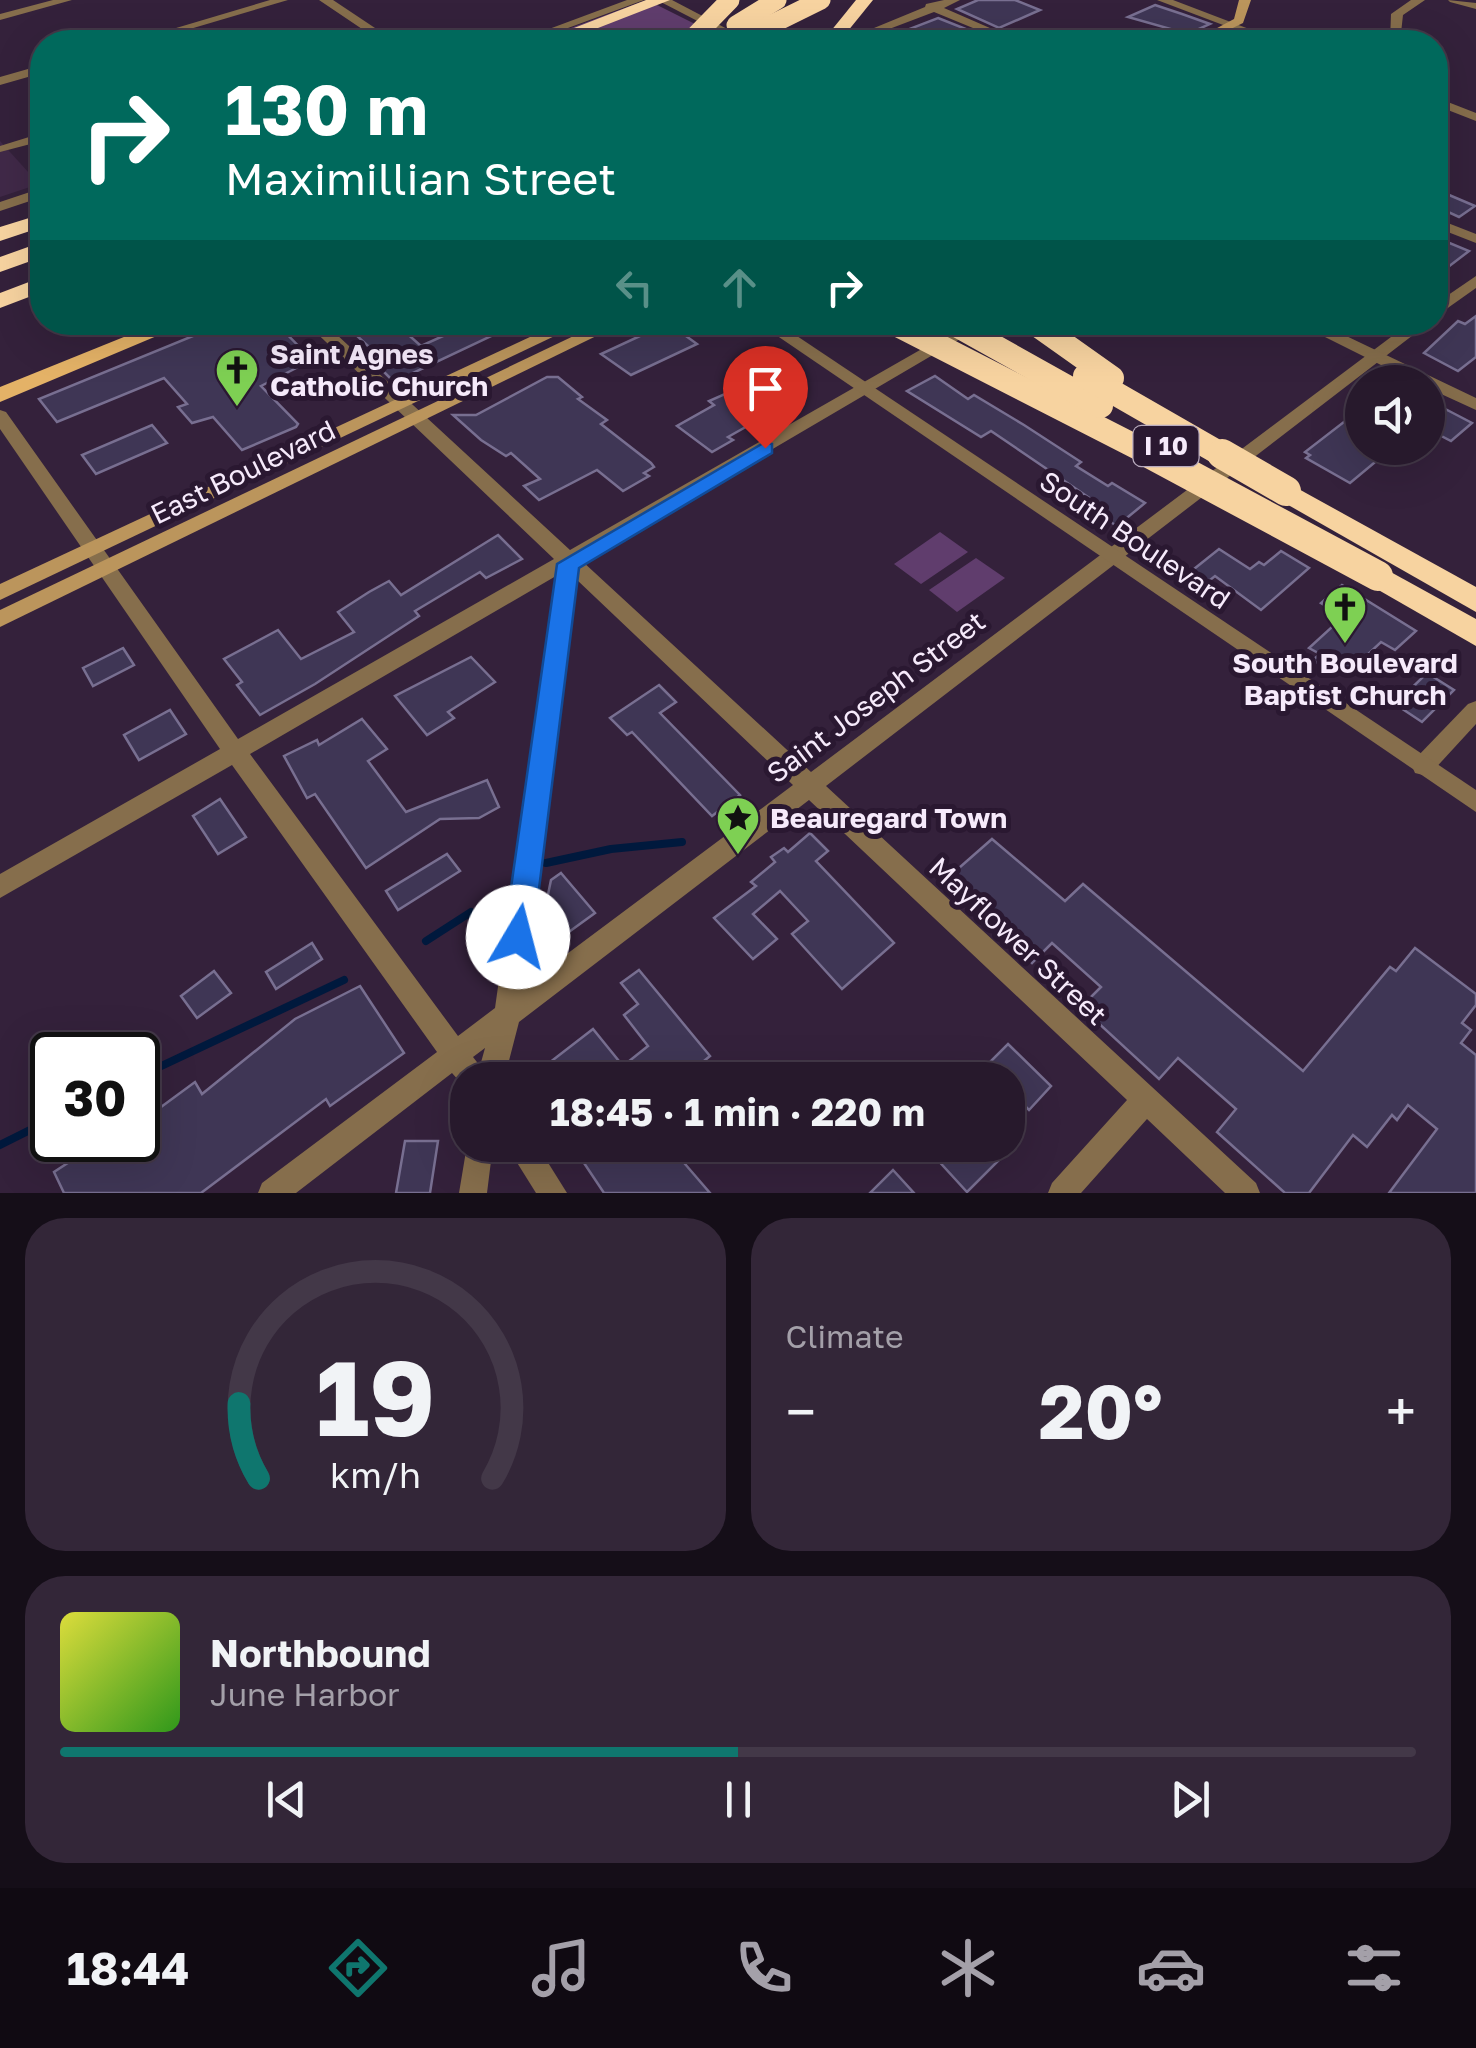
<!DOCTYPE html>
<html lang="en">
<head>
<meta charset="utf-8">
<style>
	:root { --surface:#27192c; --page:#332638; --text:#f1f3f6; --muted:#a4a0a9; --line:#433848; --accent:#0f766e }
	body { margin:0; font-family:"Golos Text",sans-serif; background:var(--page); color:var(--text); height:100vh; display:flex; flex-direction:column; font-size:38px; white-space:nowrap }
	* { box-sizing:border-box; margin:0 }
	p { font-size:32px; color:var(--muted) }
	.icon { flex:none; width:55px; height:55px; fill:none; stroke:currentColor; stroke-width:2; stroke-linecap:round; stroke-linejoin:round }
	.map { position:relative; height:1193px; overflow:hidden }
	.details { display:flex; flex-direction:column; gap:25px; padding:25px; background:#150e18; flex:1 }
	.details>* { flex:none }
	.top-card { position:absolute; left:30px; top:30px; width:1418px; height:305px; border-radius:40px; box-shadow:0 10px 40px #0002,0 0 0 2px var(--line); background:#00695c; color:#fff; overflow:hidden }
	.controls { position:absolute; left:1345px; top:365px; display:grid; gap:20px }
	.controls a { display:grid; place-items:center; width:100px; height:100px; border-radius:50%; background:var(--surface); box-shadow:0 10px 40px #0002,0 0 0 2px var(--line); font-size:50px }
	.speed { position:absolute; left:30px; top:1032px; display:flex; gap:20px; font-size:50px; font-weight:700; text-align:center }
	.speed>* { display:grid; place-content:center; width:130px; height:130px; border-radius:50%; background:var(--surface); box-shadow:0 10px 40px #0002,0 0 0 2px var(--line); line-height:1 }
	.speed .limit { border:5px solid #111; border-radius:15px; background:#fff; color:#111 }
	.pin { position:absolute; display:grid; place-items:center; width:85px; height:85px; color:#fff; margin:-102px -42px; border-radius:50% 50% 50% 0; rotate:-45deg; box-shadow:0 0 10px #0007 }
	.pin .icon { rotate:45deg }
	.me { position:absolute; width:110px; margin:-55px; rotate:8deg; stroke-linejoin:round; filter:drop-shadow(0 0 8px #0008) }
	.turn { display:flex; align-items:center; gap:35px; height:210px; padding:0 30px; font-size:45px }
	.turn .icon { width:130px; height:130px; stroke-width:2.5 }
	.turn b { display:block; font-size:70px; line-height:85px }
	.lanes { display:flex; align-items:center; height:95px; padding:0 30px; background:#0003; justify-content:center; gap:50px; direction:ltr }
	.lanes .off { opacity:.35 }
	.big { font-size:75px; font-weight:700; line-height:1.1 }
	.details .card { flex:1; display:flex; flex-direction:column; justify-content:center; gap:15px; min-width:0; padding:0 35px; border-radius:40px; background:var(--page) }
	.details .dial { align-items:center; gap:0 }
	.dial svg { height:260px; overflow:visible; fill:none; stroke:var(--line); stroke-width:7; stroke-linecap:round; text-anchor:middle }
	.dial text { fill:var(--text); stroke:none }
	.song { display:flex; align-items:center; gap:30px }
	.cover { width:120px; height:120px; border-radius:15px; background:linear-gradient(135deg,hsl(60 70% 55%),hsl(110 70% 35%)) }
	.played { height:10px; border-radius:5px; background:linear-gradient(90deg,var(--accent) 50%,var(--line) 50%) }
	.keys { display:flex; justify-content:space-around; direction:ltr }
	.heat { display:flex; justify-content:space-between; align-items:center; font-size:55px; direction:ltr }
	.details .tiles { flex:1; display:grid; gap:25px; grid-template-columns:1fr 1fr }
	.card:last-child { grid-column:span 2 }
	.trip { position:absolute; left:450px; top:1062px; width:575px; height:100px; border-radius:40px; background:var(--surface); box-shadow:0 10px 40px #0002,0 0 0 2px var(--line); font-weight:700; line-height:100px; text-align:center }
	.tab-bar { display:flex; height:160px; justify-content:space-around; align-items:center; background:#100a12; color:var(--muted) }
	.tab-bar .icon { width:70px; height:70px }
	.tab-bar .active { color:var(--accent) }
	.tab-bar b { font-size:45px; color:var(--text) }
	.map>svg:first-child { display:block }
	.built { fill:#402948 }
	.green { fill:#603d6d }
	.lines { fill:none; stroke-linecap:round; stroke-linejoin:round }
	.stream { stroke:#00193d; stroke-width:8 }
	.building { fill:#3f3655; stroke:#786f91; stroke-width:2.5 }
	.minor { fill:#866e4c; fill-rule:evenodd }
	.tertiary { fill:#866e4c; fill-rule:evenodd }
	.secondary { fill:#bb955c; fill-rule:evenodd }
	.primary { fill:#e4b267; fill-rule:evenodd }
	.motorway { fill:#f7d3a0; fill-rule:evenodd }
	.motorway-bridge-far2 { stroke:#f7d3a0; stroke-width:19 }
	.motorway-bridge-far1 { stroke:#f7d3a0; stroke-width:24 }
	.motorway-bridge { stroke:#f7d3a0; stroke-width:30 }
	.route { fill:#1a73e8; stroke:#114b97; stroke-width:2.5 }
	.labels { text-anchor:middle; stroke-width:10; stroke-linejoin:round; paint-order:stroke }
	.shield { fill:#2a1831; stroke:#b9abbe; stroke-width:2.5 }
	.shield-label { font-size:25px; font-weight:bold; fill:#f6eafb }
	.poi-label { font-size:28px; font-weight:bold; fill:#f6eafb; stroke:#2a1831; text-anchor:start }
	.street-label { font-size:28px; fill:#f6eafb; stroke:#2a1831 }
</style>
</head>
<body>
<div class="map">
<svg width="1476" height="1193" viewBox="0 0 1476 1193">
	<rect width="100%" height="100%" fill="#34213b"/>
	<polygon class="built" points="0,141 39,184 0,197"/>
	<g class="green">
		<polygon points="649,1 731,42 533,42 641,2"/>
		<polygon points="940,532 968,552 921,584 894,564"/>
		<polygon points="976,558 1005,578 957,612 929,590"/>
	</g>
	<g class="lines">
		<g class="stream">
			<polyline points="546,863 611,849 682,842"/>
			<polyline points="426,941 471,912"/>
			<polyline points="138,1077 344,980"/>
			<polyline points="0,1145 52,1119"/>
		</g>
	</g>
	<g class="building">
		<polygon points="978,0 1015,0 1040,10 999,28 957,9"/>
		<polygon points="1155,5 1182,14 1210,24 1188,34 1128,17"/>
		<polygon points="938,18 981,35 965,42 944,42 912,28"/>
		<polygon points="1435,189 1475,206 1459,217 1435,206"/>
		<polygon points="1435,237 1469,251 1435,277"/>
		<polygon points="1476,316 1476,357 1458,371 1424,353 1458,321 1465,324"/>
		<polygon points="227,322 275,322 312,360 261,386 298,424 296,427 242,450 213,417 192,423 178,407 187,404 164,378 57,422 39,399"/>
		<polygon points="342,322 394,322 421,346 474,322 521,322 394,382 372,360 380,357"/>
		<polygon points="668,323 697,344 631,375 601,354"/>
		<polygon points="935,376 968,399 974,395 1024,425 1081,462 1076,466 1108,486 1112,483 1145,503 1117,526 1083,505 1091,499 991,431 981,437 907,391"/>
		<polygon points="547,377 558,377 582,397 578,399 607,420 601,424 651,463 654,467 644,473 649,476 623,491 597,470 539,500 524,486 540,479 511,453 506,456 481,440 453,415 476,415"/>
		<polygon points="750,383 779,403 753,417 758,420 728,437 733,440 712,452 677,426 714,405 709,401"/>
		<polygon points="1428,400 1472,423 1451,441 1428,429"/>
		<polygon points="1362,408 1362,448 1392,448 1350,483 1306,458 1310,455 1305,452"/>
		<polygon points="152,425 167,443 96,474 82,455"/>
		<polygon points="498,535 522,559 486,578 480,572 415,611 419,616 315,684 260,715 237,685 242,682 224,659 278,630 301,659 354,632 338,612 369,592 389,581 401,595"/>
		<polygon points="1219,549 1250,569 1259,562 1264,565 1281,551 1309,568 1261,610 1215,576 1205,584 1189,573"/>
		<polygon points="1342,585 1416,631 1395,650 1381,642 1348,673 1337,666 1330,672 1313,660 1320,654 1309,648 1343,617 1321,603"/>
		<polygon points="123,648 134,665 93,686 83,668"/>
		<polygon points="471,657 495,682 448,712 454,718 427,735 395,696"/>
		<polygon points="1427,673 1454,690 1422,722 1395,704"/>
		<polygon points="659,685 676,702 660,713 740,795 712,816 632,732 627,735 610,718"/>
		<polygon points="170,710 186,734 139,760 124,735"/>
		<polygon points="362,719 387,749 368,761 406,812 487,780 499,807 479,818 440,819 366,868 315,794 307,798 284,756 317,740 319,745"/>
		<polygon points="220,799 246,837 218,854 193,816"/>
		<polygon points="810,833 828,851 816,861 894,943 842,989 792,934 808,921 780,891 753,914 777,939 753,959 714,918 756,886 751,882 775,862 771,857 784,848 788,852"/>
		<polygon points="992,839 1065,901 1083,884 1303,1071 1390,967 1396,971 1415,948 1476,994 1476,1005 1462,1023 1471,1030 1461,1043 1476,1055 1476,1193 1389,1193 1437,1129 1408,1105 1397,1120 1392,1115 1367,1147 1353,1135 1309,1193 1285,1193 1217,1132 1236,1109 1178,1058 1159,1079 1081,1007 1101,987 1052,943 1032,963 943,882"/>
		<polygon points="447,854 460,871 398,910 386,891"/>
		<polygon points="561,873 595,913 566,934 545,909 551,880"/>
		<polygon points="312,943 322,959 276,989 266,972"/>
		<polygon points="639,970 710,1056 681,1080 527,1080 593,1029 623,1066 648,1046 624,1015 638,1004 621,983"/>
		<polygon points="214,971 231,993 197,1018 181,996"/>
		<polygon points="360,986 404,1053 330,1106 326,1099 201,1193 64,1193 54,1172 97,1144 101,1150 116,1140 138,1140 138,1124 195,1082 202,1094 295,1019"/>
		<polygon points="1008,1044 1051,1086 1029,1110 1008,1089 1008,1080 998,1080 985,1067"/>
		<polygon points="405,1141 438,1141 430,1193 396,1193"/>
		<polygon points="572,1145 682,1145 692,1158 685,1164 710,1193 604,1193"/>
		<polygon points="924,1145 989,1145 1001,1158 967,1192"/>
		<polygon points="893,1170 914,1193 870,1193"/>
	</g>
	<g class="lines">
		<g class="minor">
			<polygon points="270,0 288,0 146,42 129,42"/>
			<polygon points="319,0 333,0 396,42 383,42 373,36 352,42 336,42 365,31"/>
			<polygon points="627,0 644,0 530,42 514,42"/>
			<polygon points="944,0 960,0 944,8 1022,42 1007,42 934,12 855,42 840,42 925,7 926,4"/>
			<polygon points="1411,0 1425,0 1403,15 1400,42 1390,42 1391,14"/>
			<polygon points="1448,0 1476,3 1476,9 1450,2"/>
			<polygon points="42,65 42,73 0,85 0,77"/>
			<polygon points="42,133 42,141 0,152 0,146"/>
			<polygon points="42,188 42,197 0,211 0,202"/>
			<polygon points="1435,218 1476,234 1476,243 1435,227"/>
			<polygon points="1476,276 1476,288 1435,317 1435,304"/>
			<path d="M305,322h18l247,228 399,-228h20l-407,239 229,211 600,-450h19l-604,464 430,397 4,10h-35l-78,-74 -66,74h-33l4,-10 75,-83 -318,-300 -290,222 -15,58h-36v11l-16,-18 -156,120h-38l4,-10 175,-131 -205,-287 -232,133v-24l220,-125 -220,-320v-19l6,2 232,327 316,-180zM556,576l-61,432 -37,28 -208,-282zM576,579l217,206 -269,201zM485,1048l-5,18 -7,-9z"/>
			<polygon points="1476,701 1476,724 1431,773 1423,775 1415,773 1412,766 1415,759 1468,704"/>
			<polygon points="468,1139 468,1145 493,1145 487,1193 459,1193"/>
			<polygon points="506,1145 537,1145 567,1193 536,1193"/>
		</g>
		<g class="tertiary">
			<polygon points="53,0 72,0 0,20 0,14"/>
			<polygon points="657,0 672,0 752,42 738,42"/>
			<polygon points="1157,0 1173,0 1283,42 1268,42"/>
			<polygon points="1435,97 1476,113 1476,121 1435,105"/>
			<polygon points="757,322 776,322 1476,790 1476,812"/>
			<polygon points="1295,322 1317,322 1476,398 1476,410 1428,388 1428,382 1415,382"/>
		</g>
		<g class="secondary">
			<polygon points="1239,0 1251,0 1243,23 1204,42 1191,42 1234,19"/>
			<polygon points="562,322 584,322 0,600 0,584"/>
			<polygon points="603,322 625,322 0,627 0,610"/>
		</g>
		<polygon class="primary" points="161,322 190,322 0,402 0,387"/>
		<g class="motorway">
			<polygon points="646,0 670,0 562,42 538,42"/>
			<polygon points="856,0 873,0 839,42 822,42"/>
			<polygon points="723,31 732,36 729,40 698,42"/>
			<polygon points="42,214 42,227 0,241 0,227"/>
			<polygon points="42,242 42,257 0,272 0,257"/>
			<polygon points="42,277 42,292 0,308 0,293"/>
			<polygon points="1286,482 1476,587 1476,612 1276,498 1272,491 1276,484"/>
			<polygon points="1378,565 1476,619 1476,646 1368,584 1363,576 1368,568"/>
		</g>
		<g class="motorway-bridge-far2">
			<polyline points="736,25 777,0"/>
			<polyline points="689,42 730,0"/>
			<polyline points="736,42 821,0"/>
		</g>
		<g class="motorway-bridge-far1">
			<polyline points="892,322 1156,457"/>
			<polyline points="951,322 1101,406"/>
			<polyline points="1033,322 1112,378"/>
			<polyline points="1085,376 1226,457"/>
		</g>
		<g class="motorway-bridge">
			<polyline points="1151,454 1378,576"/>
			<polyline points="1222,454 1286,491"/>
		</g>
	</g>
	<polygon class="route" points="765,442 772,444 772,453 579,568 533,937 528,946 518,950 508,946 504,937 557,564"/>
	<defs>
		<g id="church-pin" transform="scale(2.25)"><path d="M0 17L-7.5 6A9.5 9.5 0 1 1 7.5 6Z" fill="#7ed053" stroke="#2a1831"/><path d="M-1.2-6h2.4v3.5h3.3v2.4h-3.3V6h-2.4V-.1h-3.3v-2.4h3.3Z" fill="#111"/></g>
		<g id="sight-pin" transform="scale(2.25)"><path d="M0 17L-7.5 6A9.5 9.5 0 1 1 7.5 6Z" fill="#7ed053" stroke="#2a1831"/><path d="M0-6L1.8-2.2L6-1.7L2.9 1.2L3.7 5.4L0 3.3L-3.7 5.4L-2.9 1.2L-6-1.7L-1.8-2.2Z" fill="#111"/></g>
	</defs>
	<g fill-rule="evenodd">
		<use href="#church-pin" x="237" y="370"/>
		<use href="#church-pin" x="1345" y="607"/>
		<use href="#sight-pin" x="738" y="818"/>
	</g>
	<g class="labels">
		<rect class="shield" x="1133.5" y="426" width="65" height="40" rx="8"/>
		<g class="shield-label">
			<text x="1166" y="455">I 10</text>
		</g>
		<g class="poi-label">
			<text x="270" y="364">Saint Agnes<tspan x="270" dy="32">Catholic Church</tspan></text>
			<text x="1345" y="673" text-anchor="middle">South Boulevard<tspan x="1345" dy="32">Baptist Church</tspan></text>
			<text x="770" y="828">Beauregard Town</text>
		</g>
		<g class="street-label">
			<text transform="translate(243 472) rotate(-26)" y="10">East Boulevard</text>
			<text transform="translate(1135 540) rotate(34)" y="10">South Boulevard</text>
			<text transform="translate(876 697) rotate(-37)" y="10">Saint Joseph Street</text>
			<text transform="translate(1018 941) rotate(43)" y="10">Mayflower Street</text>
		</g>
	</g>
</svg>
<div class="controls">
<a><svg class="icon" aria-label="sound" viewBox="0 0 24 24"><path d="M4 9h4l5-4v14l-5-4H4zM17 9q2 3 0 6"/></svg></a>
</div>
<div class="speed"><div class="limit">30</div></div>
<div class="pin" style="left:765px;top:448px;background:#d93025"><svg class="icon" aria-label="arrive" viewBox="0 0 24 24"><path d="M6 21V4h12l-3 4 3 4H6"/></svg></div>
<svg class="me" style="left:518px;top:937px" viewBox="-20 -20 40 40"><circle r="19" fill="#fff"/><path d="M0-13L10 11 0 6-10 11z" fill="#1a73e8"/></svg>
<div class="trip">18:45 · 1 min · 220 m</div>
<div class="top-card">
<div class="turn"><svg class="icon" aria-label="right" viewBox="0 0 24 24"><path d="M7 20v-9h11M14 6l5 5-5 5"/></svg><div><b>130 m</b>Maximillian Street</div></div>
<div class="lanes"><svg class="icon off" aria-label="left" viewBox="0 0 24 24"><path d="M17 20v-9H6M10 6l-5 5 5 5"/></svg><svg class="icon off" aria-label="ahead" viewBox="0 0 24 24"><path d="M12 20V5M6 11l6-6 6 6"/></svg><svg class="icon" aria-label="right" viewBox="0 0 24 24"><path d="M7 20v-9h11M14 6l5 5-5 5"/></svg></div>
</div>
</div>
<section class="details">
<div class="tiles">
<div class="card dial"><svg viewBox="0 0 100 80">
<path d="M14 69A42 42 0 1 1 86 69"/>
<path d="M14 69A42 42 0 0 1 8 46" stroke="#0f766e"/>
<text x="50" y="56" font-size="32" font-weight="700">19</text>
<text x="50" y="72" font-size="11">km/h</text>
</svg></div>
<div class="card"><p>Climate</p>
<div class="heat"><a>−</a><b class="big">20°</b><a>+</a></div>
</div>
<div class="card">
<div class="song"><i class="cover"></i><div><b>Northbound</b><p>June Harbor</p></div></div>
<div class="played"></div>
<div class="keys"><svg class="icon" aria-label="previous" viewBox="0 0 24 24"><path d="M18 5L8 12l10 7zM5 5v14"/></svg><svg class="icon" aria-label="pause" viewBox="0 0 24 24"><path d="M8 5v14M16 5v14"/></svg><svg class="icon" aria-label="next" viewBox="0 0 24 24"><path d="M6 5l10 7-10 7zM19 5v14"/></svg></div>
</div>
</div>
</section>
<nav class="tab-bar">
<b>18:44</b>
<svg class="icon active" aria-label="directions" viewBox="0 0 24 24"><path d="M12 3l9 9-9 9-9-9zM9 14v-3h6M13 9l2 2-2 2"/></svg>
<svg class="icon" aria-label="music" viewBox="0 0 24 24"><path d="M9 18V5l10-2v13"/><circle cx="6" cy="18" r="3"/><circle cx="16" cy="16" r="3"/></svg>
<svg class="icon" aria-label="phone" viewBox="0 0 24 24"><path d="M5 4h4l2 5-3 2q2 4 5 5l2-3 5 2v4C11 20 4 13 5 4z"/></svg>
<svg class="icon" aria-label="climate" viewBox="0 0 24 24"><path d="M12 3v18M4 7l16 10M4 17L20 7"/></svg>
<svg class="icon" aria-label="car" viewBox="0 0 24 24"><path d="M5 17H2v-5l4-1 3-4h7l3 4 3 1v5h-3M9 17h6M6 11h13"/><circle cx="7" cy="17" r="2"/><circle cx="17" cy="17" r="2"/></svg>
<svg class="icon" aria-label="filters" viewBox="0 0 24 24"><path d="M4 7h16M4 17h16"/><circle cx="9" cy="7" r="2"/><circle cx="15" cy="17" r="2"/></svg>
</nav>
</body>
</html>
